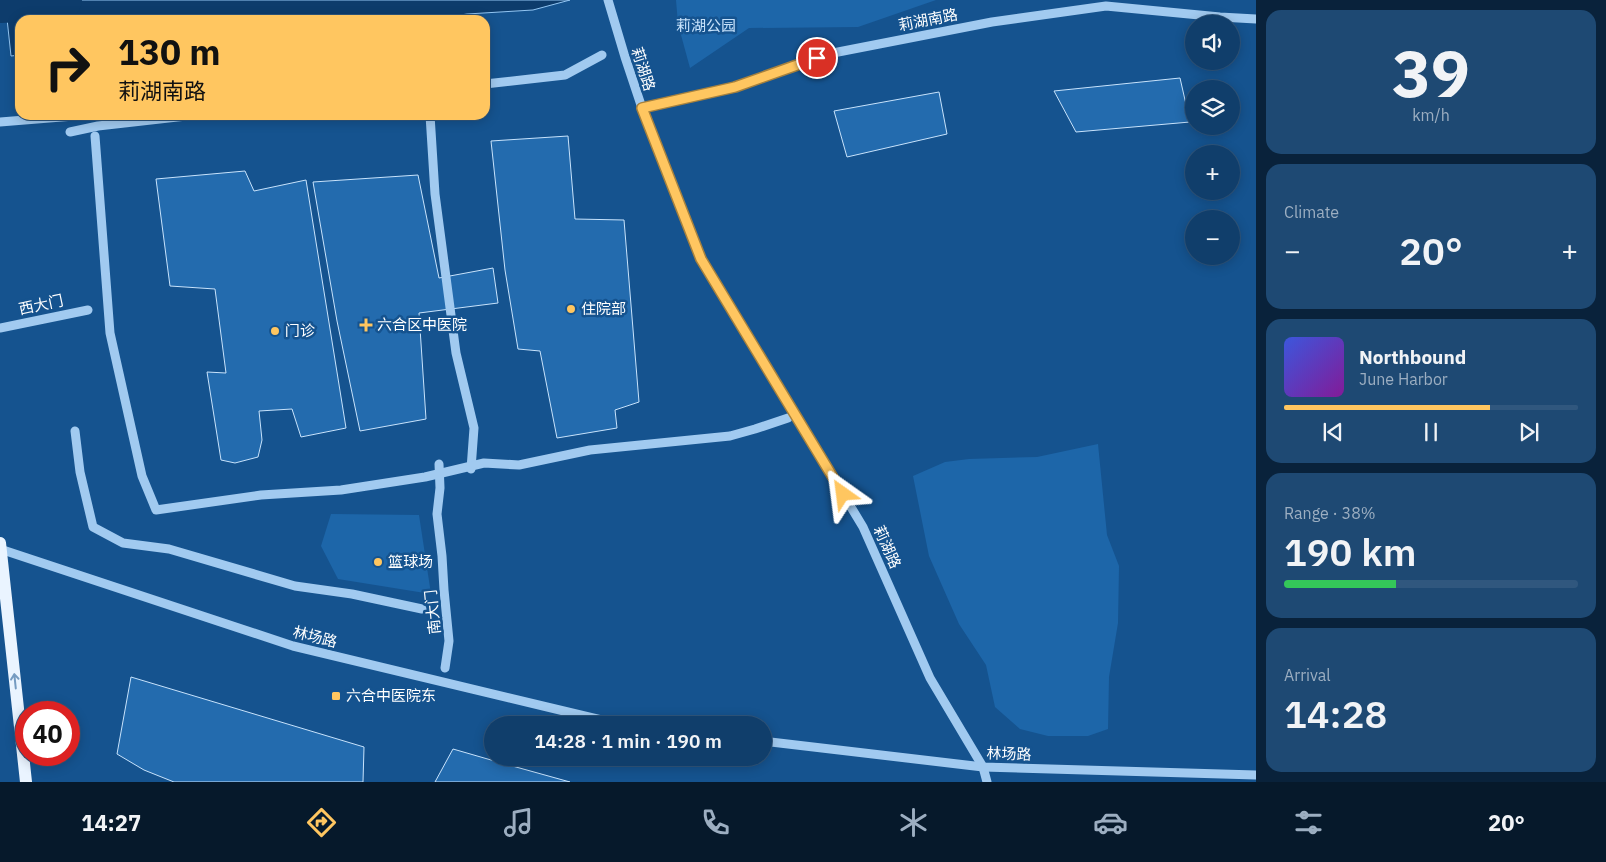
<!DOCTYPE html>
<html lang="en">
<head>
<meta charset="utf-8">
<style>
	:root { --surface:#103e6b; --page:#1e4973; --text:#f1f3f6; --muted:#9caec1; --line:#30577e; --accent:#ffc660 }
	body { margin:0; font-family:"IBM Plex Sans","Noto Sans SC",sans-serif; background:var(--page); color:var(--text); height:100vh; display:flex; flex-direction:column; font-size:19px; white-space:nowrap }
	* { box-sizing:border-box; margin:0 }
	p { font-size:16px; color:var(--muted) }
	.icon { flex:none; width:28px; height:28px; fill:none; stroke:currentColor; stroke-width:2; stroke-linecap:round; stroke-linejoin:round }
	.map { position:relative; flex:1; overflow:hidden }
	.drawer { display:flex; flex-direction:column; gap:10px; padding:10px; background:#09223b; width:350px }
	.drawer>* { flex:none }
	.top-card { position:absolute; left:15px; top:15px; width:475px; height:105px; border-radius:15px; box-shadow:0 2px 12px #0003,0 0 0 1px var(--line); background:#ffc660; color:#111; overflow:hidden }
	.tools { position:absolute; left:1185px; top:15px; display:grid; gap:10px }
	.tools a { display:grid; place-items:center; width:55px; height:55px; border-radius:50%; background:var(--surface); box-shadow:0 2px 12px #0003,0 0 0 1px var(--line); font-size:25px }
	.speed { position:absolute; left:15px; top:701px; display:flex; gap:10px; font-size:25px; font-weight:700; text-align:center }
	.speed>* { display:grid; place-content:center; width:65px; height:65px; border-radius:50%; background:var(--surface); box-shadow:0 2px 12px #0003,0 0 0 1px var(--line); line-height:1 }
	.speed .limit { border:8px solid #d22; background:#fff; color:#111 }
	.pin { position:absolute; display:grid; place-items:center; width:42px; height:42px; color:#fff; margin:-21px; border:2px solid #fff; border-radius:50%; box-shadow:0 1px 5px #0007 }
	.me { position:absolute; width:55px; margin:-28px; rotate:329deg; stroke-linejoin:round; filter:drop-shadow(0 0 4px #0008) }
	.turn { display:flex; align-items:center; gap:18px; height:105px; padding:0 20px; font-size:22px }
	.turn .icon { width:65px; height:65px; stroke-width:2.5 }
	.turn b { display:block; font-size:35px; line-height:42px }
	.big { font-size:38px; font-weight:600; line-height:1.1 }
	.drawer .card { flex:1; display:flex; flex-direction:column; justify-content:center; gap:8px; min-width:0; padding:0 18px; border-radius:15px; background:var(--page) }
	.drawer .dial { align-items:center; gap:0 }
	.dial b { font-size:65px; line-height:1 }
	.song { display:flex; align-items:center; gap:15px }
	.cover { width:60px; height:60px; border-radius:8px; background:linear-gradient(135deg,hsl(230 70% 55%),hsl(290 70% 35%)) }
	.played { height:5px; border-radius:2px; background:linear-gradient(90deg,var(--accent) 70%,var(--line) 70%) }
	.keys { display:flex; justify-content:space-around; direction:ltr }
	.heat { display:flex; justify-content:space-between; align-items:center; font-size:28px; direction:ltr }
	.charge { height:8px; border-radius:4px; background:linear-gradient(90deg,#34c759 38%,var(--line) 0) }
	.trip { position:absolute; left:484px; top:716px; width:288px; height:50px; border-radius:25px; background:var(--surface); box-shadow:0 2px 12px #0003,0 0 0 1px var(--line); font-weight:600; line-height:50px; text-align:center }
	.tab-bar { display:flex; height:80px; justify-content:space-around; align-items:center; background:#06192b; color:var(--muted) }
	.tab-bar .icon { width:35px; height:35px }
	.tab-bar .selected { color:var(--accent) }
	.tab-bar b { font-size:22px; color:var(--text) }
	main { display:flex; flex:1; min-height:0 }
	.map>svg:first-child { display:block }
	.green { fill:#1d66a9 }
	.water { fill:#0d3c6c; stroke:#93c6f3 }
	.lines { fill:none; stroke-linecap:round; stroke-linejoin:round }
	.river { stroke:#0d3c6c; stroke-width:40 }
	.building { fill:#236bae; stroke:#c8e3fc }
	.minor { stroke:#a1caf0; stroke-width:9 }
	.major { stroke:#eaf4ff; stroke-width:12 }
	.oneway { stroke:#759bc1 }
	.route-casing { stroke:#a6813e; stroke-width:12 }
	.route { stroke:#ffc660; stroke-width:9 }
	.poi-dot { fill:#ffc660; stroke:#15538f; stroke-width:2 }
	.labels { text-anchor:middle; stroke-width:5; stroke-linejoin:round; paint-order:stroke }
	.street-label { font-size:15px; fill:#fff; stroke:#15538f }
	.park-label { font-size:15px; fill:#c8e3fc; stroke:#15538f }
	.poi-label { font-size:15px; fill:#fff; stroke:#15538f; text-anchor:start }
</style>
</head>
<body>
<main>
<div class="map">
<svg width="1256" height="782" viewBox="0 0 1256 782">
	<rect width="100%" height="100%" fill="#15538f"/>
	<g class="green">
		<polygon points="676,0 936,0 858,27 749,28 690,68 678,24"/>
		<polygon points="1098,444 1107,535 1119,566 1118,623 1109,677 1108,729 1088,736 1048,736 1020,729 995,707 986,665 959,624 929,556 913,476 945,462 969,459 1037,457"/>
		<polygon points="331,514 419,515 431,594 338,579 321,546"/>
	</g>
	<polygon class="water" points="5,0 570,0 533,10 467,14 428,20 20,20 20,55 11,56"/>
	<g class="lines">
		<polyline class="river" points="0,3 62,0"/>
	</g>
	<g class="building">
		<polygon points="1180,78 1190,122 1076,132 1054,91"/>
		<polygon points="939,92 947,134 847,157 834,111"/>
		<polygon points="568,136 575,219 624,220 639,402 615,410 617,428 557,438 540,351 518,349 505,270 491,141"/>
		<polygon points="245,171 254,191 306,180 346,428 301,437 292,409 259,411 262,440 258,457 235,463 221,460 207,372 226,373 215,289 170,286 156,179"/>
		<polygon points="418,175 439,278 493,268 498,303 419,313 426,419 360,431 337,321 313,182"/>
		<polygon points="131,677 364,747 363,782 174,782 144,770 117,754"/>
		<polygon points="453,749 498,762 570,782 435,782"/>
	</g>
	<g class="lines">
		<g class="minor">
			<polyline points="608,0 625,57 642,108 701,259 863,527 930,678 983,767 987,782"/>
			<polyline points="485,84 565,75 602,55"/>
			<polyline points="642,108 735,87 833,53 992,22 1106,6 1220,17 1256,19"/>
			<polyline points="430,115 435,194 456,353 474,428 471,469"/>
			<polyline points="0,122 74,116"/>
			<polyline points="70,132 98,126 195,115"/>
			<polyline points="95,136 110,333 142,476 156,510 261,495 341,490 425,477 484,463 519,465 590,450 730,436 755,429 788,418"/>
			<polyline points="0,328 88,310"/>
			<polyline points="75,431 80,472 93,527 123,543 169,549 295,586 352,594 422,609"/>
			<polyline points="439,464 440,488 437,514 442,556 444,590 449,641 445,668"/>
			<polyline points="0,549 293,646 614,723 631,725"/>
			<polyline points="762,741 983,767 1256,775"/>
		</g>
		<polyline class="major" points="0,543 26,782"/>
	</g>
	<defs><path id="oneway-shaft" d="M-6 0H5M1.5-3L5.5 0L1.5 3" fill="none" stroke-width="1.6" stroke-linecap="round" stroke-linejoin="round" transform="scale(1.25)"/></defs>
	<use class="oneway" href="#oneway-shaft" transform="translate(15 681) rotate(-96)"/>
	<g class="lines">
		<g class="route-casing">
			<polyline id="route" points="817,58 735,87 642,108 701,259 843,494"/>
		</g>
		<use href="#route" class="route"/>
	</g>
	<g class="poi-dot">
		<circle cx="571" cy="309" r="5"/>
		<path d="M363.5 317.5h5v5h5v5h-5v5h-5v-5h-5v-5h5z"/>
		<circle cx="275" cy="331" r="5"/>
		<circle cx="378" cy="562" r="5"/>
		<rect x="331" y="691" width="10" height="10" rx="2.5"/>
	</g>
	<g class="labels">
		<g class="street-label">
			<text transform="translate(928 20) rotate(-11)" y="5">莉湖南路</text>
			<text transform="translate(643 69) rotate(72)" y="5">莉湖路</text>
			<text transform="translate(41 305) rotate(-12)" y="5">西大门</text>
			<text transform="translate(887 547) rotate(66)" y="5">莉湖路</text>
			<text transform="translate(433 612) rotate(-96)" y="5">南大门</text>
			<text transform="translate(315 637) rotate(14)" y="5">林场路</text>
			<text transform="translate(1009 754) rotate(2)" y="5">林场路</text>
		</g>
		<g class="park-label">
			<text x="706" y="31">莉湖公园</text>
		</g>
		<g class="poi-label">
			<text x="581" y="314">住院部</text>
			<text x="377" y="330">六合区中医院</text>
			<text x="285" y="336">门诊</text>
			<text x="388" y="567">篮球场</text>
			<text x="346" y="701">六合中医院东</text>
		</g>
	</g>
</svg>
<div class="tools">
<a><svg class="icon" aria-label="sound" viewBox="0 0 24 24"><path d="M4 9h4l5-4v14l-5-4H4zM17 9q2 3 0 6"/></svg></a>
<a><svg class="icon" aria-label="layers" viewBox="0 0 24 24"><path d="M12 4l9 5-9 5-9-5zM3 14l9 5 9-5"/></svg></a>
<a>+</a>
<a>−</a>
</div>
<div class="speed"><div class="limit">40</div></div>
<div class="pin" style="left:817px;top:58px;background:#d93025"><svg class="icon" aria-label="arrive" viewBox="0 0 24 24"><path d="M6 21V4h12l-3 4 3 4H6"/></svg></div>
<svg class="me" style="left:843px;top:494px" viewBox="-20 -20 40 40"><path d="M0-17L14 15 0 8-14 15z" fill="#ffc660" stroke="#fff" stroke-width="4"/></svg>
<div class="trip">14:28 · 1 min · 190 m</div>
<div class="top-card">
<div class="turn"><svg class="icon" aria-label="right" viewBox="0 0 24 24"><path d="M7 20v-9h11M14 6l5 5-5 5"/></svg><div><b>130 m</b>莉湖南路</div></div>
</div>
</div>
<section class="drawer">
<div class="card dial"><b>39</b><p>km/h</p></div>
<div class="card"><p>Climate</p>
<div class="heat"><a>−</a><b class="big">20°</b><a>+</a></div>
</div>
<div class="card">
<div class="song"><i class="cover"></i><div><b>Northbound</b><p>June Harbor</p></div></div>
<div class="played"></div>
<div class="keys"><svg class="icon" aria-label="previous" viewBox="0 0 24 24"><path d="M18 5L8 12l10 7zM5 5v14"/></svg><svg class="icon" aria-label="pause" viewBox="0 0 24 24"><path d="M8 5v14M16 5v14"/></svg><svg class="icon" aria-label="next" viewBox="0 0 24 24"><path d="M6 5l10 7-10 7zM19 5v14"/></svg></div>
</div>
<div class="card"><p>Range · 38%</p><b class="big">190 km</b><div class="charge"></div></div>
<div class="card"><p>Arrival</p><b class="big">14:28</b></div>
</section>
</main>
<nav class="tab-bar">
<b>14:27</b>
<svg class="icon selected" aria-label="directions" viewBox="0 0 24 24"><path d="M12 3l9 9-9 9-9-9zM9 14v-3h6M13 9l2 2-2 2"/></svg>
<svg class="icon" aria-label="music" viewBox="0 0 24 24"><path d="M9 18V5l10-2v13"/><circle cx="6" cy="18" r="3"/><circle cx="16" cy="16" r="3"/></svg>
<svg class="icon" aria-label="phone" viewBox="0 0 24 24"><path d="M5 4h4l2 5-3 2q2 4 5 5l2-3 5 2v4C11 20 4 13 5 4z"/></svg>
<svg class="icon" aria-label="climate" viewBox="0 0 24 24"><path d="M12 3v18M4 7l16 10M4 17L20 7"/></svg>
<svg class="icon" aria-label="car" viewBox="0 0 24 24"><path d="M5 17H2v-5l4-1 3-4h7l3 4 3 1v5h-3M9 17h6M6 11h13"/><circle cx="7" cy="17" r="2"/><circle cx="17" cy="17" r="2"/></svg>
<svg class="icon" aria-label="filters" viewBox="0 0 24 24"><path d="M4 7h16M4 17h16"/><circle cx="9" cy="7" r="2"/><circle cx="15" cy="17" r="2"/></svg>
<b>20°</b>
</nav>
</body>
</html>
